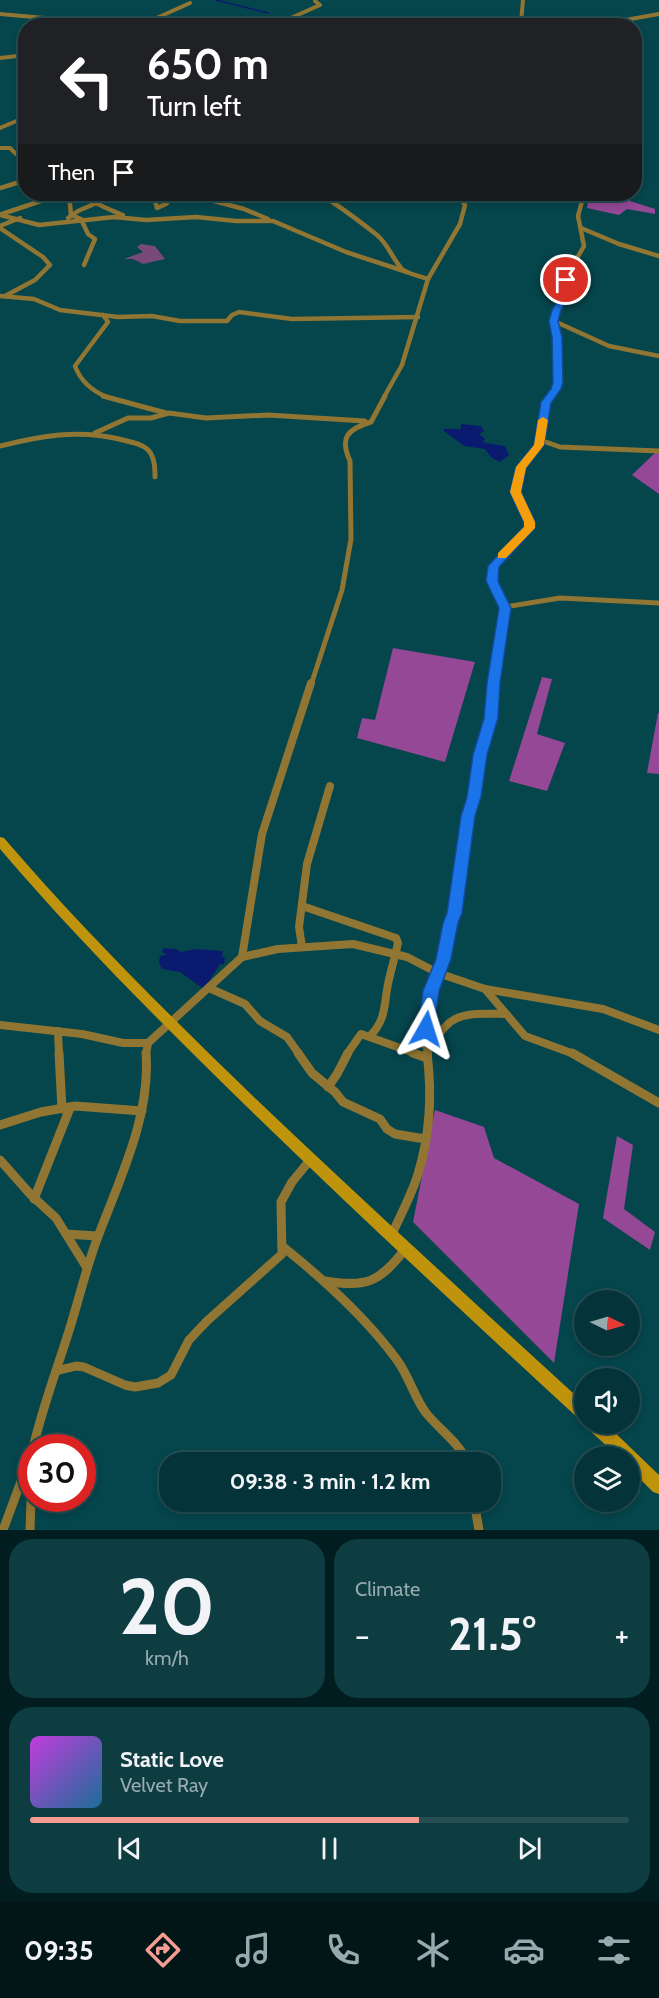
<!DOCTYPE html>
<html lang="en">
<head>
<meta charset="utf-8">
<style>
	:root { --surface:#043439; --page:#0d3c41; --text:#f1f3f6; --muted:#97aaae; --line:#254f53; --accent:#f59c93 }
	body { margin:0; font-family:Cabin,sans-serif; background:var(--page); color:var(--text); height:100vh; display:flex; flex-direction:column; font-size:22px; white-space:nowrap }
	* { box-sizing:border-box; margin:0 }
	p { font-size:20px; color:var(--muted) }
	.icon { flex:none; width:33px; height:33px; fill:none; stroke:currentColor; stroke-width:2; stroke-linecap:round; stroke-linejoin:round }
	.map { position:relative; height:1530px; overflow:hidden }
	.side { display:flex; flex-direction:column; gap:9px; padding:9px; background:#021d1f; flex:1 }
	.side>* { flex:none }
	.top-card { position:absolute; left:18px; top:18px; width:624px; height:183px; border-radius:24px; box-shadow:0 3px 9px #0003,0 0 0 2px var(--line); background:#202124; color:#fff; overflow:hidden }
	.needle { width:39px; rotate:95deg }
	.tools { position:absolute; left:574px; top:1290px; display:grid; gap:12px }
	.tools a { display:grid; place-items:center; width:66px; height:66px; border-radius:50%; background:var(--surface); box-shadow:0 3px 9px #0003,0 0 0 2px var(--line); font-size:30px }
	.speed { position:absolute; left:18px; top:1434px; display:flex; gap:12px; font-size:30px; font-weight:700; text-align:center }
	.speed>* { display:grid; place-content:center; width:78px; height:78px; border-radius:50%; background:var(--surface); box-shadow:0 3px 9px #0003,0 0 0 2px var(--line); line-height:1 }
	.speed .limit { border:9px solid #d22; background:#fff; color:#111 }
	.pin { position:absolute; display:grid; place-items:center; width:51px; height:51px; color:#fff; margin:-26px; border:3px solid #fff; border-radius:50%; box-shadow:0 2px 6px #0007 }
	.me { position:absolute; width:66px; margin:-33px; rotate:6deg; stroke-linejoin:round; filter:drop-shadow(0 0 4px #0008) }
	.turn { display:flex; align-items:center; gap:21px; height:126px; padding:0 30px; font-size:27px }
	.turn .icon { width:78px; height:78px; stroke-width:2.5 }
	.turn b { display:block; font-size:42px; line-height:51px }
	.then { display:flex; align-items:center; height:57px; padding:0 30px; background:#0003; gap:12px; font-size:22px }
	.big { font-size:45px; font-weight:700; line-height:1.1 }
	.side .tile { flex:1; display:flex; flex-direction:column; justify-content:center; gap:9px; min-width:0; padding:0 21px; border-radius:24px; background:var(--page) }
	.side .dial { align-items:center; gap:0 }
	.dial b { font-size:78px; line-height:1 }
	.song { display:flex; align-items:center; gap:18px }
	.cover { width:72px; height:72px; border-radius:9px; background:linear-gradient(135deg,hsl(290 70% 55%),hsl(200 70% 35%)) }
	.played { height:6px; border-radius:3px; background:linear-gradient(90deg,var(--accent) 65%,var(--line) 65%) }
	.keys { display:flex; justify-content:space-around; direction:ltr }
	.heat { display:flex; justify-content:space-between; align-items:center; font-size:33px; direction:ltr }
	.side .tiles { flex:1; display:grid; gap:9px; grid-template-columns:1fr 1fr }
	.tile:last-child { grid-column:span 2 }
	.trip { position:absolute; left:159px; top:1452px; width:342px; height:60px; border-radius:24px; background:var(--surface); box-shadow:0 3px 9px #0003,0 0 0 2px var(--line); font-weight:700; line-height:60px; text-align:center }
	.dock { display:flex; height:96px; justify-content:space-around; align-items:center; background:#021517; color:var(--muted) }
	.dock .icon { width:42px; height:42px }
	.dock .active { color:var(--accent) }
	.dock b { font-size:27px; color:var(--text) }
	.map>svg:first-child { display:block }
	.green { fill:#784a79 }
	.forest { fill:#944896 }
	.water { fill:#0a1b6f }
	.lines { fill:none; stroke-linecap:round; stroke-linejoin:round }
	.stream { stroke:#0a1b6f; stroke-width:1.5 }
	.street-far4 { stroke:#917532; stroke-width:4 }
	.street-far3 { stroke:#917532; stroke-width:4.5 }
	.street-far2 { stroke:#917532; stroke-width:5 }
	.street-far1 { stroke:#917532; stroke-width:8 }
	.street { stroke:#917532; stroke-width:9 }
	.secondary { fill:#c0930c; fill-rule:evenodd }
	.route { fill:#1a73e8; stroke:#114b97; stroke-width:1.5 }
	.slow { fill:#f59e0b }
</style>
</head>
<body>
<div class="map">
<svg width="659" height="1530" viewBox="0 0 659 1530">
	<rect width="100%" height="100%" fill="#05454c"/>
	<polygon class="green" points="141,244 155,246 165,259 143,264 133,259 124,259 143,252 137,247"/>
	<g class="forest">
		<polygon points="589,194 629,194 630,201 655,209 655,214 627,209 619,215 587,208"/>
		<polygon points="659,449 659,494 632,475"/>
		<polygon points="393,648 475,662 445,762 357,738 362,718 375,720"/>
		<polygon points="542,677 552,679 537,734 565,743 547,791 509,781"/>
		<polygon points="658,713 659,713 659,774 647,773"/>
		<polygon points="435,1110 484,1127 494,1158 579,1204 554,1363 413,1222"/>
		<polygon points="617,1136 633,1145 624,1209 655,1232 650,1250 603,1218"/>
	</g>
	<g class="water">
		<polygon points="461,424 481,426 484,431 479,434 485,439 483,441 485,443 505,446 509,455 500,462 492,458 485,449 464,446 444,431 444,429 461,429"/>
		<polygon points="163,948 176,949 181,952 195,949 223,951 222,956 225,958 224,964 220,964 204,989 180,972 162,969 159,963 160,956 167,955 162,952"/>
	</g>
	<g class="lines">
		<polyline class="stream" points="216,0 268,13"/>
		<g class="street-far4">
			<polyline points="523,0 521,22 523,26"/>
			<polyline points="0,14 67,20 81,26"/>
			<polyline points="139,26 190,3"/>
			<polyline points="273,26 320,5 315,1"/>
			<polyline points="592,26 659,14"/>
			<polyline points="0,58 26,55"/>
			<polyline points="0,128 26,117"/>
			<polyline points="0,148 10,148 16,154 26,156"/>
		</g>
		<g class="street-far3">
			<polyline points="0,188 26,180"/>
			<polyline points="69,194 71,215 81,219 88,234 95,239 84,265"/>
			<path d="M76,194c17,7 30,15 47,21"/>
			<polyline points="153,194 157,208 166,204 175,194"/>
			<polyline points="188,194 244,209 268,219"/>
			<path d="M320,194c21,13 38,26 57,41 11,9 15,23 25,34 5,5 19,7 26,10"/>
			<polyline points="2,214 62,194"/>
			<polyline points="0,215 39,225 114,217 146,220 196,217 236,221 273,221 346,252 407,272"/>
			<polyline points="68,218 78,211 117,194"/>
			<polyline points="0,226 20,218"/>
			<polyline points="0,228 43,257 50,265 35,280 5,296"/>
			<polyline points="581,228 619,244 659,256"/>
			<polyline points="0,296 34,299 60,310 118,317 152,316 180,321 227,321 232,315 239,312 292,319 418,317"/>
			<path d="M103,315l5,7 -33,44c6,16 17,25 32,31"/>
			<polyline points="554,321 609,346 659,356"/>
			<polyline points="384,397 402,365 428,279 460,224 465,205 458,194"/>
			<polyline points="550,397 558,382 557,337 554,321 557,310 569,290 569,272 584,246 578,216 584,194"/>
		</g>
		<g class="street-far2">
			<polyline points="103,396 166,413"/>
			<polyline points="95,433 128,418 151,418 169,413 206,418 268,415 365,421"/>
			<polyline points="540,440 560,447 659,451"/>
			<path d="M0,446c40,-10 78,-17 119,-7 25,6 37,7 36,38"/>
			<polyline points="505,607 560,598 659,603"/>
			<path d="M311,685l31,-95 9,-51 -1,-78c-11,-24 -2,-32 21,-39l14,-26"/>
			<polyline points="493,685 505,607 492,581 493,566 529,528 529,521 516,497 517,487 521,467 539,445 546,402 551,396"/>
		</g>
		<g class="street-far1">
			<path d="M302,906l94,32 2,5c-3,14 -7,27 -10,41 -4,21 -2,36 -18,52"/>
			<polyline points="302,947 299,927 307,864 330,786"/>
			<polyline points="242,957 278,949 353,944 407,957 438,973 485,989 603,1009 659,1030"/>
			<polyline points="209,988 245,1004 260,1021 287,1037 299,1054"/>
			<polyline points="485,989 525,1036 574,1054"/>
			<polyline points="0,1025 82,1034 123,1043 148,1043"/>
			<polyline points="58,1031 59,1054"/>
			<path d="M426,1046c9,-6 13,-13 21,-21 13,-14 39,-11 57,-11"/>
			<polyline points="146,1054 148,1043 242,957 262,834 311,683"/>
			<polyline points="347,1054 361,1034 417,1054"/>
			<polyline points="428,1054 426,1039 429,1001 443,959 450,923 455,913 468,816 474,797 480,755 491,718 493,683"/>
		</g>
		<g class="street">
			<polyline points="59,1053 62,1109"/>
			<polyline points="298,1053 312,1073 335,1092 343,1102 380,1119 387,1129 395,1134 425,1139"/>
			<polyline points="413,1053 427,1058"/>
			<polyline points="572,1053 659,1103"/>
			<polyline points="328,1087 337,1074 348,1053"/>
			<polyline points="0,1125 41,1112 75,1106 142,1111"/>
			<polyline points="0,1160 31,1195 56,1218 87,1268"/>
			<polyline points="34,1199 70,1108"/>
			<polyline points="66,1234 97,1236"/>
			<path d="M392,1234c9,-20 20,-40 26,-60 12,-39 14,-82 9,-121"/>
			<path d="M282,1246c40,32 85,73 115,114 12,16 17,37 29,53 14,17 32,29 42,49"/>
			<path d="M325,1281c42,7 55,1 81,-33"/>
			<polyline points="56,1371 76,1366 84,1367 125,1385 135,1387 158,1383 171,1375 189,1340 207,1321 282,1254 281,1202 292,1182 310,1160"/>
			<path d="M33,1448c9,-39 23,-76 35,-114 10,-31 17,-62 28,-92 22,-60 55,-124 50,-189"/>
			<polyline points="474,1502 479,1530"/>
			<polyline points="3,1530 32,1452"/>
			<polyline points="30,1530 32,1469"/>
		</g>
		<g class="secondary">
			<path d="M0,837l4,1c79,92 165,177 252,261 108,103 219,204 329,305v19l-5,-3c-113,-104 -226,-209 -336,-316 -85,-83 -168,-166 -244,-255z"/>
			<polygon points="587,1424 606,1424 659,1475 659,1494 653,1492 630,1469 630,1456 618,1456 589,1430"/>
		</g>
	</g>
	<polygon class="route" points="563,278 570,278 573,290 561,310 558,321 562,337 563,382 561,389 551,403 544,445 526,468 521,492 535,522 535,528 499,567 498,581 511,608 500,683 498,718 487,755 481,797 475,816 462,913 458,923 451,959 439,991 434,1029 432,1034 426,1036 420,1034 418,1029 423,991 436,959 443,923 447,913 461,816 467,797 473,755 484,718 487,683 499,608 486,581 488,566 524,527 524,522 510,492 516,467 534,445 541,402 551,389 553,382 552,337 549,321 552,310 564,290"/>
	<polygon class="slow" points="543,417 548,420 544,445 526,468 521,492 535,522 535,528 506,558 498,558 498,553 524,527 524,522 510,492 516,467 534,445 538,420"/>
</svg>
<div class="tools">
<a><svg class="needle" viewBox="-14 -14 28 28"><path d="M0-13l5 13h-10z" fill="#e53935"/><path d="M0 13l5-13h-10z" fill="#97aaae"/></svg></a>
<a><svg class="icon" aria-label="sound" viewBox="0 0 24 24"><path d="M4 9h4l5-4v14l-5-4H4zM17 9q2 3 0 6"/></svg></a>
<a><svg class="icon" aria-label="layers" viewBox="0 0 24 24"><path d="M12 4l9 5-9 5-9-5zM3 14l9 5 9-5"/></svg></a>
</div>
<div class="speed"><div class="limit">30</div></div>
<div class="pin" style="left:566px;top:280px;background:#d93025"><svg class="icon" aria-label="arrive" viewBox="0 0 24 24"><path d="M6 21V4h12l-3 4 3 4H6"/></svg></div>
<svg class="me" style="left:426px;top:1029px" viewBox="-20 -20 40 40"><path d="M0-17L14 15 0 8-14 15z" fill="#1a73e8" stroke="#fff" stroke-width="4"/></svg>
<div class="trip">09:38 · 3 min · 1.2 km</div>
<div class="top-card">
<div class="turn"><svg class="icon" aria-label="left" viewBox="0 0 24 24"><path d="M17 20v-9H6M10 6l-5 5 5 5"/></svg><div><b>650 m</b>Turn left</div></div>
<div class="then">Then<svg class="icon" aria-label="arrive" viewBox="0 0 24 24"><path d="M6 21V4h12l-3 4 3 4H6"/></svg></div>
</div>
</div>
<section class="side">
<div class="tiles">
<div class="tile dial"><b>20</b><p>km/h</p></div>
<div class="tile"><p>Climate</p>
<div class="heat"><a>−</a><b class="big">21.5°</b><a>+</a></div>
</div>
<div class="tile">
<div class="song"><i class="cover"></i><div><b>Static Love</b><p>Velvet Ray</p></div></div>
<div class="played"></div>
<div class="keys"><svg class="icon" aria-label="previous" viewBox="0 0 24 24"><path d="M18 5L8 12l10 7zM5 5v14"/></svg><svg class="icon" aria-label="pause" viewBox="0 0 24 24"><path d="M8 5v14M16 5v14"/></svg><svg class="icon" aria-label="next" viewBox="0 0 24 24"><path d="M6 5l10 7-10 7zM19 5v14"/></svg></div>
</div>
</div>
</section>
<nav class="dock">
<b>09:35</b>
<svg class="icon active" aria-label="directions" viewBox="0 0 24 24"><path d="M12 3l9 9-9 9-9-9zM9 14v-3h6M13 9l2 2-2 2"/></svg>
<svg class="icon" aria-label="music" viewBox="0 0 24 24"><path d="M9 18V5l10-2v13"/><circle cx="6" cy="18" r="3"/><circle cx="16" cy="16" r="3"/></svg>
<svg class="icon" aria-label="phone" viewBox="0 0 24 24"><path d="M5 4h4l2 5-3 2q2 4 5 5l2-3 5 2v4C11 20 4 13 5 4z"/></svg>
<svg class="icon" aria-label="climate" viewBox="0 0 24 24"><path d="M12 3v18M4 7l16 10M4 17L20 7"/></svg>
<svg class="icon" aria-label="car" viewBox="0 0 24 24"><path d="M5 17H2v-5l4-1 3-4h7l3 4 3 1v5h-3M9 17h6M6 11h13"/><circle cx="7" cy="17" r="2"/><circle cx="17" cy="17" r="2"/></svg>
<svg class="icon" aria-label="filters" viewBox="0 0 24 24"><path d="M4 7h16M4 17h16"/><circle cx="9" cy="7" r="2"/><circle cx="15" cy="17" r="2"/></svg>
</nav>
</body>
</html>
